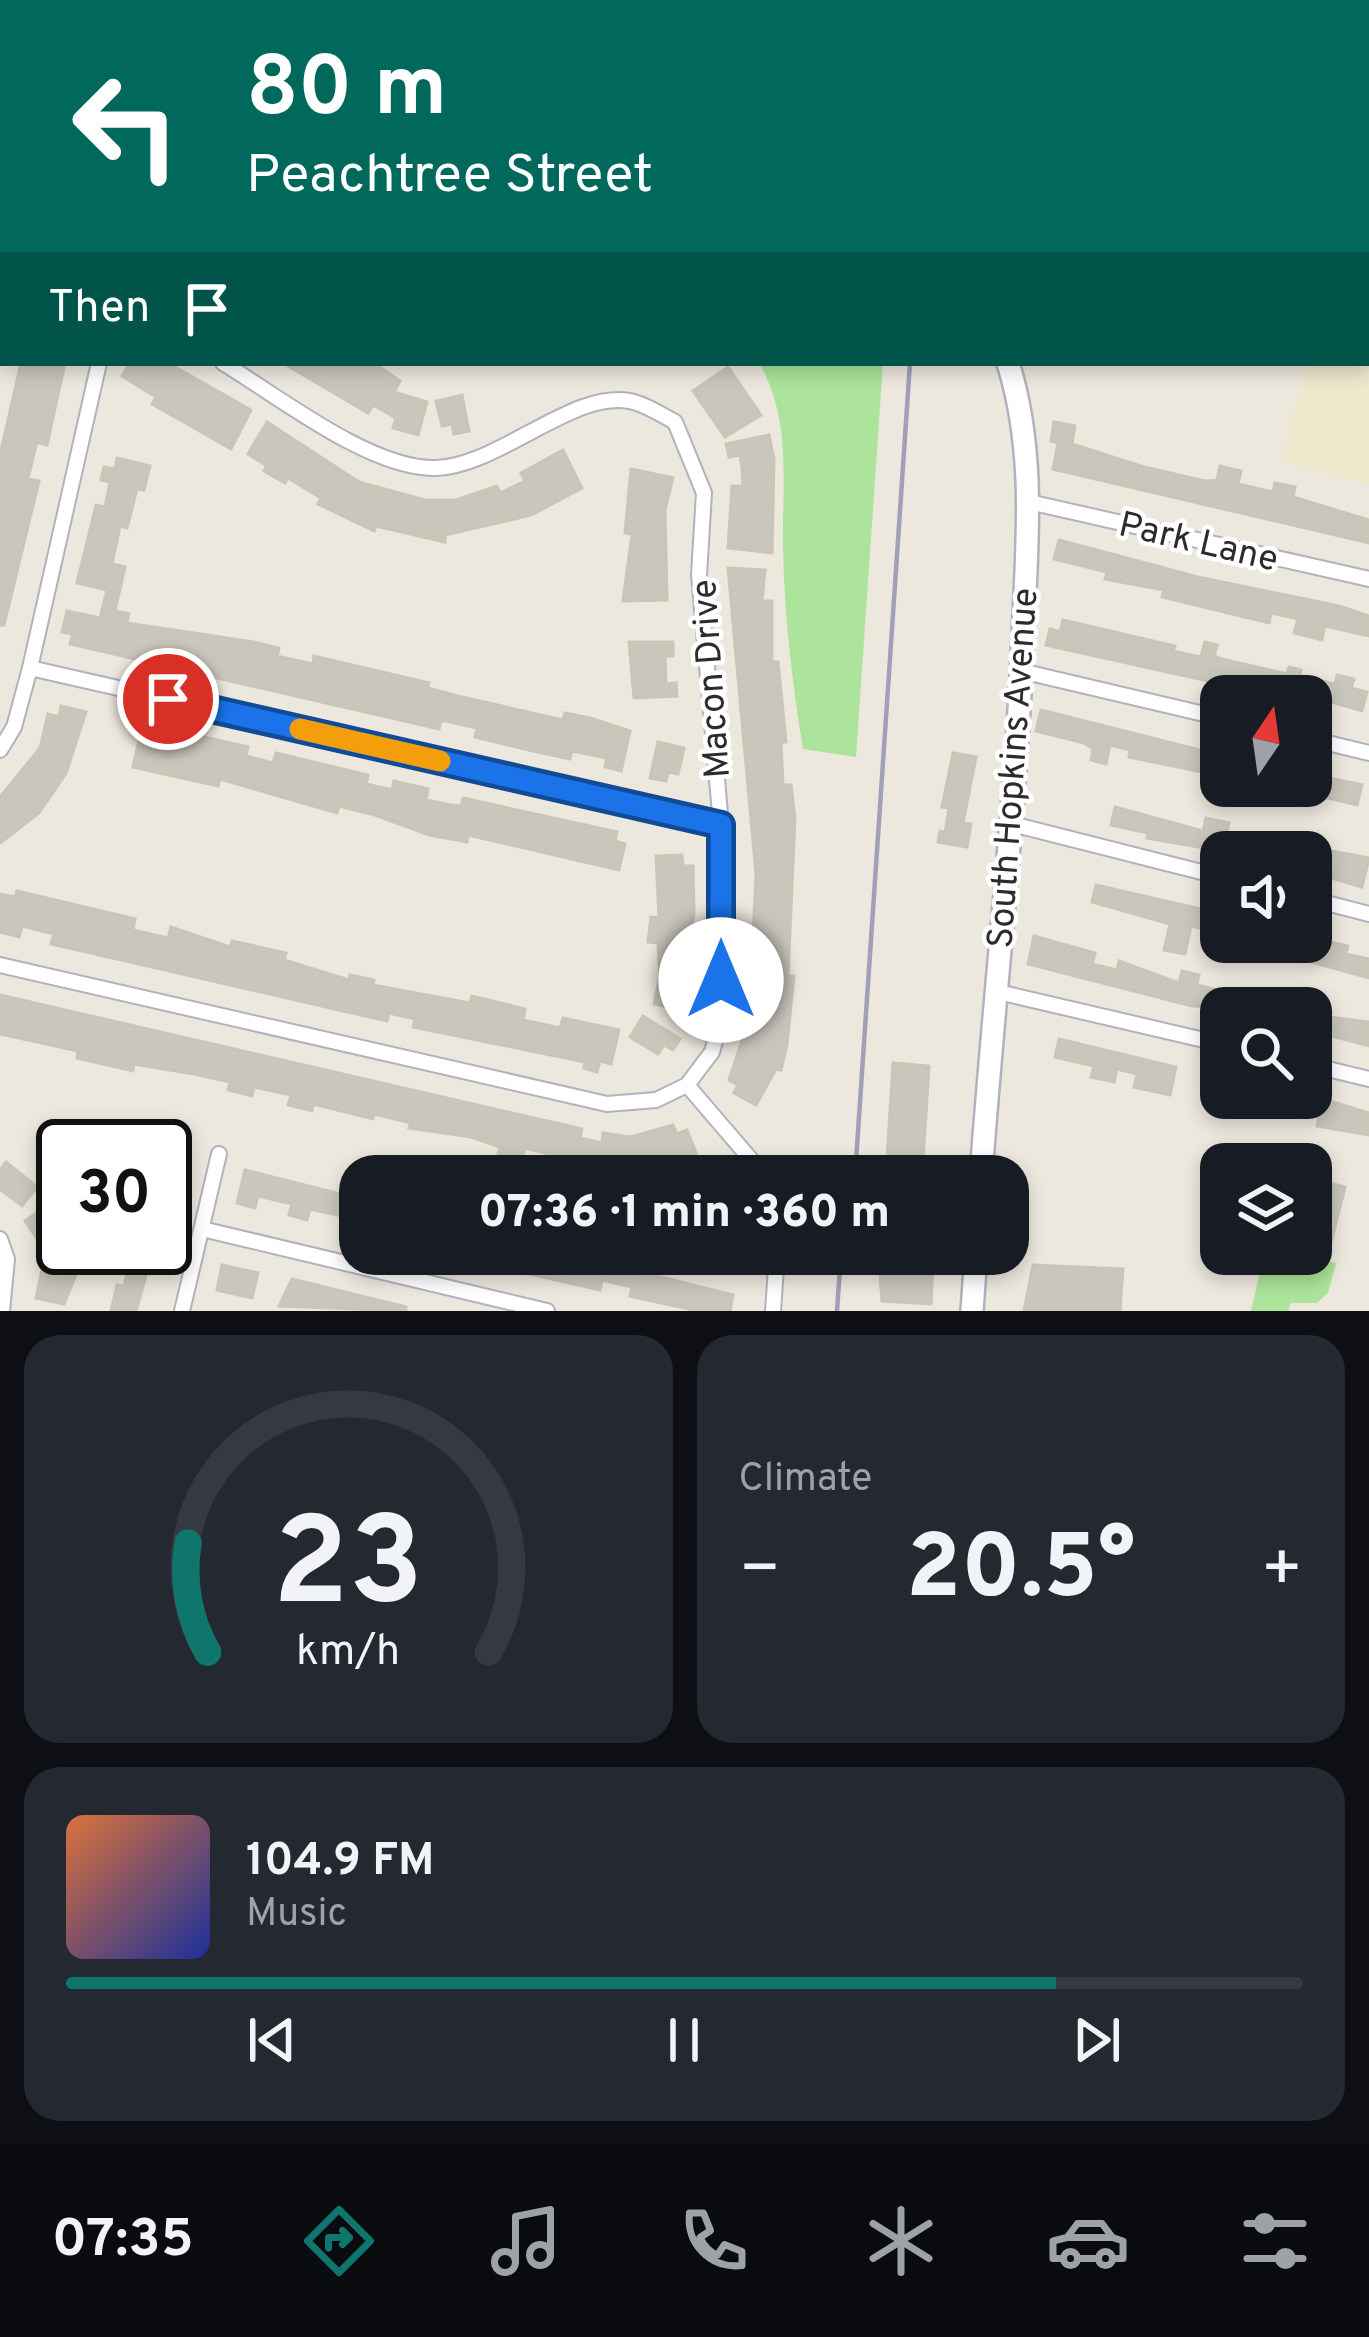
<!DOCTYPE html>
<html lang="en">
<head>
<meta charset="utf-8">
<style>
	:root { --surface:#171b24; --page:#242831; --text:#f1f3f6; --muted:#9ea1a6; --line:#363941; --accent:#0f766e }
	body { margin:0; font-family:Overpass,sans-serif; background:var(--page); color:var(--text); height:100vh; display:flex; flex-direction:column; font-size:45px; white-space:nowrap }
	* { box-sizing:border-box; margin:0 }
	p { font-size:39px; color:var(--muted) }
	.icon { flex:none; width:66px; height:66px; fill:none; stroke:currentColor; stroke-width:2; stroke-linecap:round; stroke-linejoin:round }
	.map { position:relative; height:1311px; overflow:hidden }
	.panel { display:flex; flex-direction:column; gap:24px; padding:24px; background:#0d0f14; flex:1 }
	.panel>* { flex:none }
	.top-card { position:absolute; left:0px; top:0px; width:1371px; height:366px; box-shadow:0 6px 18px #0003; background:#00695c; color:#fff; overflow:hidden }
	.needle { width:78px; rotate:13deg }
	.tools { position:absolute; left:1200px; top:675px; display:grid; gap:24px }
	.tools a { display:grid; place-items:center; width:132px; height:132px; border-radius:24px; background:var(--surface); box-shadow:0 6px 18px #0003; font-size:60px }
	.speed { position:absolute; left:36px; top:1119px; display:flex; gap:24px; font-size:60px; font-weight:700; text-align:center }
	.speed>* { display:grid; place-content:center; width:156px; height:156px; border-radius:50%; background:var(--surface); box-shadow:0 6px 18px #0003; line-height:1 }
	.speed .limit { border:6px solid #111; border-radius:18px; background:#fff; color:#111 }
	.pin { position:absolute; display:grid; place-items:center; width:102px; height:102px; color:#fff; margin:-51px; border:6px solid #fff; border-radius:50%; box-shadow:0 3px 12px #0007 }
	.me { position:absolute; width:132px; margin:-66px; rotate:0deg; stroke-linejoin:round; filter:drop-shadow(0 0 9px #0008) }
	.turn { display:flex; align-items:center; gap:42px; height:252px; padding:0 48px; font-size:54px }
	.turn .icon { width:156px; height:156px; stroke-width:2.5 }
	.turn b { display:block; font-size:84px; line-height:102px }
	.then { display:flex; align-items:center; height:114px; padding:0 48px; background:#0003; gap:24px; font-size:45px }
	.big { font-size:90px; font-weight:800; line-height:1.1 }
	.panel .card { flex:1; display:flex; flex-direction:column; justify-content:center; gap:18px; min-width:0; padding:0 42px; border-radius:36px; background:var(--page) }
	.panel .dial { align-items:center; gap:0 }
	.dial svg { height:312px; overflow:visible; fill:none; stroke:var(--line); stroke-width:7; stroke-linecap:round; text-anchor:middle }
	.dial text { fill:var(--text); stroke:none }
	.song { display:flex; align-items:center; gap:36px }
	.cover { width:144px; height:144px; border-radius:18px; background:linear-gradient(135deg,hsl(20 70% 55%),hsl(230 70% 35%)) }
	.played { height:12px; border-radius:6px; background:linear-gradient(90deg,var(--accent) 80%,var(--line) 80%) }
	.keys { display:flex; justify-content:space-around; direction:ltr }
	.heat { display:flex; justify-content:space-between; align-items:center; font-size:66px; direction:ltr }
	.panel .tiles { flex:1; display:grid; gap:24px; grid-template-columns:1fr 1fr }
	.card:last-child { grid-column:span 2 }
	.trip { position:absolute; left:339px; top:1155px; width:690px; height:120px; border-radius:36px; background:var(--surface); box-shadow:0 6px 18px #0003; font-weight:800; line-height:120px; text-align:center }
	.dock { display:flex; height:192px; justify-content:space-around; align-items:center; background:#090b0e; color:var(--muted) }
	.dock .icon { width:84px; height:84px }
	.dock .selected { color:var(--accent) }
	.dock b { font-size:54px; color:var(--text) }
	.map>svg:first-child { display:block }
	.education { fill:#efe8cd }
	.green { fill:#abe49a }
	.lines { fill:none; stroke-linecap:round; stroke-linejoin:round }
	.stream { stroke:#71c0ef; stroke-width:4.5 }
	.building { fill:#c9c6bc; stroke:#c9c5b7; stroke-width:3 }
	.street-casing { stroke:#b2b2bf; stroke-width:18 }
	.secondary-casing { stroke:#b2b2bf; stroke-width:26 }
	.street { stroke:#fff; stroke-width:14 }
	.secondary { stroke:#fff; stroke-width:21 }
	.rail { stroke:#a0a1b6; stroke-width:4.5 }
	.route-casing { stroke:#114b97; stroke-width:30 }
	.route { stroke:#1a73e8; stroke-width:21 }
	.slow { stroke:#f59e0b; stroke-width:21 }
	.labels { text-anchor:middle; stroke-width:9; stroke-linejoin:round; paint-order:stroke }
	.street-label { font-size:36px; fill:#2c2c2c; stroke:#fff }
</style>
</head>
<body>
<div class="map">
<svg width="1369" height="1311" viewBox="0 0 1369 1311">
	<rect width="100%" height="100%" fill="#ede8de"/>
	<polygon class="education" points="1010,0 1369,0 1369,485 1280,462 1306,363 1368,363 1368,3"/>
	<g class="green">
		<path d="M759,363h124l-27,394 -53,-8c-11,-67 -19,-136 -20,-204 -1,-64 9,-125 -24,-182z"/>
		<polygon points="1264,1254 1298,1254 1336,1263 1328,1293 1317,1303 1290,1303 1289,1311 1251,1311"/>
	</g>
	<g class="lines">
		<g class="stream">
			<polyline points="77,3 78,0"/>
			<polyline points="0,125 3,125"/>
		</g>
	</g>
	<g class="building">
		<polygon points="21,363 65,363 47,445 37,442 34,453 28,479 39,481 4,625 0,625 0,455"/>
		<polygon points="130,363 168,363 251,410 231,449 152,404 156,397 122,376"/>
		<polygon points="283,363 374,363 400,381 394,392 427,402 418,435 393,428 396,418 373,405 368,413"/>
		<polygon points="728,367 761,415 725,437 693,391"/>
		<polygon points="462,395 469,431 454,434 452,424 442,426 436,401"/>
		<polygon points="267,422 359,482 425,500 456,500 497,486 500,493 525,481 521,473 563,450 582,488 531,515 445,535 445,542 376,526 374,531 318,504 321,498 288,478 285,483 264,471 267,466 248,454"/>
		<polygon points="1054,422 1075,426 1072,444 1144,467 1205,481 1217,480 1220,466 1241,471 1238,484 1273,492 1275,483 1295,487 1293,497 1369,520 1369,543 1053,469 1058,443 1051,441"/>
		<polygon points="769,435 774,459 772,553 728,548 732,486 743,486 742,467 740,455 729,457 726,444"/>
		<polygon points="117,458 150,466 144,490 137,489 127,528 120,526 112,564 125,567 115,611 129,614 127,623 254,642 279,648 277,656 313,664 314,656 429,683 428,688 458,696 563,720 565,713 590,718 630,731 621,771 605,767 607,758 572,751 570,759 533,751 475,737 477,728 441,720 439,729 70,644 73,634 62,632 67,611 100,618 107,590 77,583 96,505 105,507 110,482 101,480 104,467 115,469"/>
		<polygon points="631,469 673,478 665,510 667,600 623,601 632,534 625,533"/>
		<polygon points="1059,540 1198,577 1339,606 1369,616 1369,636 1325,626 1322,640 1294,633 1298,619 1271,613 1269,623 1162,597 1164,590 1105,579 1107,572 1054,559"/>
		<polygon points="728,568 765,570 762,601 772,601 772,662 778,662 786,742 781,742 783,785 791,785 795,818 788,976 794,976 787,1045 781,1070 776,1069 756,1105 734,1093 738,1085 729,1080 749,1019 756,874"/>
		<polygon points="1063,620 1175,646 1173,651 1201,657 1205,642 1217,645 1214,656 1222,659 1287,674 1289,667 1301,670 1300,676 1335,684 1337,675 1354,679 1351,688 1367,692 1362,711 1311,696 1217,683 1046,645 1050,629 1060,632"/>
		<polygon points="629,642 673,642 673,656 665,656 666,684 676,683 677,696 634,698"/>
		<polygon points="61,706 86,712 66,773 39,813 0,843 0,797 40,748 48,714 59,717"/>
		<polygon points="1041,710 1220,755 1216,775 1129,757 1130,750 1110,745 1106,764 1091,760 1093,749 1084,743 1036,731"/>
		<polygon points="143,723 248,747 246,756 273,763 276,753 368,775 366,784 392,790 394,781 428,789 426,800 451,805 461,806 463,798 617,832 615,841 625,844 619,870 468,835 467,842 429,835 375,815 339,806 337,813 220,779 218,786 133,767"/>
		<polygon points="658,742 684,748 678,774 668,772 666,781 650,778"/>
		<polygon points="953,753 976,757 963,823 971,824 967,847 938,842 940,831 945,832 949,808 942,807"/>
		<polygon points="1311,774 1362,785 1357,805 1311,794"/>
		<polygon points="1115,807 1203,831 1206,818 1229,823 1227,833 1290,848 1289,852 1227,852 1147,838 1148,833 1111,825"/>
		<polygon points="1311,847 1369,858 1362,887 1311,872"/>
		<polygon points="682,855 683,866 693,866 694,913 691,933 682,932 678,963 689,964 689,985 687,996 679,994 675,1009 654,1004 660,975 658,943 648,942 651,917 659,918 656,856"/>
		<polygon points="1096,885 1213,912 1209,930 1191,926 1185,954 1164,950 1170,924 1092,902"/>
		<polygon points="17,891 135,919 133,930 168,938 171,927 230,947 232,941 286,953 284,960 349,980 350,975 374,980 373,985 470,1003 472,996 525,1009 523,1020 560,1028 563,1018 619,1030 611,1064 600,1061 597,1072 584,1068 585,1062 413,1027 415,1019 389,1013 387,1021 51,944 54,934 22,926 19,937 0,932 0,894 15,897"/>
		<polygon points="1034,936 1095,953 1092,964 1117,970 1119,961 1179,983 1182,971 1199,975 1197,985 1241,996 1238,1008 1192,1006 1028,964"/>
		<polygon points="1326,941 1348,946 1346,954 1369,959 1369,978 1311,962 1314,947 1324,949"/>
		<polygon points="1213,942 1292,942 1288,956 1253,948 1251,955 1212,946"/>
		<polygon points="0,995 582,1129 580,1138 602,1143 603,1133 630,1137 673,1125 677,1134 687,1130 697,1155 658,1171 659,1175 585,1169 583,1174 558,1168 561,1157 525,1148 522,1159 498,1154 500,1147 471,1137 409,1128 411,1123 374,1114 373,1119 313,1104 312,1111 288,1105 291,1095 254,1087 252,1096 228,1090 230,1082 194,1074 134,1064 133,1071 77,1058 78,1051 0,1034"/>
		<polygon points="1311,1004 1323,1006 1321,1016 1369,1022 1369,1046 1317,1032 1311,1039"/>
		<polygon points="643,1016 680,1039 673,1050 664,1045 658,1054 630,1037"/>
		<polygon points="1059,1039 1176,1067 1170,1095 1134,1087 1137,1074 1117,1069 1114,1082 1091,1077 1094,1066 1055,1057"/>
		<polygon points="893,1063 929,1066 922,1176 886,1176"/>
		<polygon points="1311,1095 1369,1113 1369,1135 1317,1126 1319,1116 1288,1108 1290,1098"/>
		<polygon points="156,1132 178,1137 173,1160 185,1163 169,1225 165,1224 165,1146 153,1146"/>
		<polygon points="6,1162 37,1187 22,1206 0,1189 0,1170"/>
		<polygon points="245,1170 360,1199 360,1220 310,1209 307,1220 289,1215 292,1204 258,1196 255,1208 237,1203"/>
		<polygon points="1311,1178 1345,1187 1328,1255 1311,1251"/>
		<polygon points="53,1202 63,1217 63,1232 42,1246 25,1221"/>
		<polygon points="127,1248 162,1248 160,1260 151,1258 136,1311 111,1311 117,1285 124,1286 132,1254"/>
		<polygon points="468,1254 569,1254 733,1295 730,1311 698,1311 630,1296 632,1287 602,1280 600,1290 490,1265"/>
		<polygon points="44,1260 79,1267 64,1304 36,1298"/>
		<polygon points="879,1262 933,1265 931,1304 882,1301"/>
		<polygon points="222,1265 258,1273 252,1298 217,1290"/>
		<polygon points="1033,1265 1123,1269 1120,1311 1024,1311"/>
		<polygon points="292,1279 406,1307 406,1311 279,1306"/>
	</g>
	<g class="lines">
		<g class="street-casing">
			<g id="street">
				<polyline points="182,3 182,0"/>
				<polyline points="779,3 781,0"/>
				<polyline points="0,10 3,10"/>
				<polyline points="0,237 3,237"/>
				<polyline points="1029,502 1369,579"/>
				<polyline points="30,668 721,825"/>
				<polyline points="1021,671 1221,718"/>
				<polyline points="1311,739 1369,753"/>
				<polyline points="0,750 14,727 30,668 99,363"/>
				<polyline points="1012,824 1221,877"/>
				<polyline points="1311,899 1369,914"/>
				<path d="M0,965l607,139 49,-4 31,-15 25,-33 9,-33v-194l-22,-250 5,-82 -29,-71c-13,-7 -27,-16 -41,-20 -57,-16 -134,64 -198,66 -65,2 -158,-72 -213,-105"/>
				<polyline points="994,991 1221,1044"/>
				<polyline points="1311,1065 1369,1079"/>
				<polyline points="687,1085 765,1176"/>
				<polyline points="202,1229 547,1311"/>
				<polyline points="0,1239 7,1259 2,1311"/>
				<polyline points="182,1311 219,1154"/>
				<polyline points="773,1311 777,1254"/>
			</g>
		</g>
		<g class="secondary-casing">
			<g id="secondary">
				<polyline points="984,3 984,0"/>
				<path d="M981,1176c13,-180 34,-360 42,-540 4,-93 13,-184 -15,-273"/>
				<polyline points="972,1311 976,1254"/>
			</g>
		</g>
		<use href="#street" class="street"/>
		<use href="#secondary" class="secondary"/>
		<g class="rail">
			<polyline points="935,3 935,0"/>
			<polyline points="855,1176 910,363"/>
			<polyline points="837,1311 841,1254"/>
		</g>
	</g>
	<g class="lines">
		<g class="route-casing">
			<polyline id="route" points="168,699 721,825 721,980"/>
		</g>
		<use href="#route" class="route"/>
		<polyline class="slow" points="300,729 440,761"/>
	</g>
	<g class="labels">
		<g class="street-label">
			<text transform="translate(1199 540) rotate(13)" y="13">Park Lane</text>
			<text transform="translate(709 679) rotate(-94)" y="13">Macon Drive</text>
			<text transform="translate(1011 768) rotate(-86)" y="13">South Hopkins Avenue</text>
		</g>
	</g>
</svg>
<div class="tools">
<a><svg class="needle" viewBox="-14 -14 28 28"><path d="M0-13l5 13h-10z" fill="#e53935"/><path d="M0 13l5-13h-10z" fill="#9ea1a6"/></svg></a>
<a><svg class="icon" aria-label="sound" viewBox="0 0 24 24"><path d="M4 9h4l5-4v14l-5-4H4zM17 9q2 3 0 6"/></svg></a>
<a><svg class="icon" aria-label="search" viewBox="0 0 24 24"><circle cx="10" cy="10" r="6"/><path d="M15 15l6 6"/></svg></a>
<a><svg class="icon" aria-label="layers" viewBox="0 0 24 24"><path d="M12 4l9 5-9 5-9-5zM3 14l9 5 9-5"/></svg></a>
</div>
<div class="speed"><div class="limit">30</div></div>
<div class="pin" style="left:168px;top:699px;background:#d93025"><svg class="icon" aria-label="arrive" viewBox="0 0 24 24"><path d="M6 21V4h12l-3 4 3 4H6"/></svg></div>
<svg class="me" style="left:721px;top:980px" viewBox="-20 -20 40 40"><circle r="19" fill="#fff"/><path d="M0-13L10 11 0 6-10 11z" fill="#1a73e8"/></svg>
<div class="trip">07:36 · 1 min · 360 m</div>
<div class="top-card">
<div class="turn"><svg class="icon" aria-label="left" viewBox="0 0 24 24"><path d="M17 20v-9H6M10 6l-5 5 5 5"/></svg><div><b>80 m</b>Peachtree Street</div></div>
<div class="then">Then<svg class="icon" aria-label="arrive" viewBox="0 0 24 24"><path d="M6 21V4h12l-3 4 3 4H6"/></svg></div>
</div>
</div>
<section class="panel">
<div class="tiles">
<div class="card dial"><svg viewBox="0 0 100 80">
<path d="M14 69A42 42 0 1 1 86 69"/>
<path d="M14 69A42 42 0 0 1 9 41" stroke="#0f766e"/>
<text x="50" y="56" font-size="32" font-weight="700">23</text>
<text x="50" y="72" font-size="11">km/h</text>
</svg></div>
<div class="card"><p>Climate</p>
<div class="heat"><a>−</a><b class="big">20.5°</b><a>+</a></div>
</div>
<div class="card">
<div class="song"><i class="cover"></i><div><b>104.9 FM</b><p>Music</p></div></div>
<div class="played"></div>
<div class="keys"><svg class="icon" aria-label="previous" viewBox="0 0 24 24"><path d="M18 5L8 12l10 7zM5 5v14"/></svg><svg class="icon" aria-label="pause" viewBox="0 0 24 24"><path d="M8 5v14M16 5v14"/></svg><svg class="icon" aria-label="next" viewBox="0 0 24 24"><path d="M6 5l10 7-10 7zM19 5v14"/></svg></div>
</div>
</div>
</section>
<nav class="dock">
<b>07:35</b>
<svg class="icon selected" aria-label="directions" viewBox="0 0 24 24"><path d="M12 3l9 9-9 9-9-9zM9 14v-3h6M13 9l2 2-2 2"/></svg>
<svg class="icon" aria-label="music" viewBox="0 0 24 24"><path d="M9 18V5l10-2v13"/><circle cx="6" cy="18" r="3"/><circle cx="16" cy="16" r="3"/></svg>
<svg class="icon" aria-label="phone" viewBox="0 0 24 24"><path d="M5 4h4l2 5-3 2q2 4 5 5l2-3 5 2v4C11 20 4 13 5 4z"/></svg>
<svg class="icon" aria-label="climate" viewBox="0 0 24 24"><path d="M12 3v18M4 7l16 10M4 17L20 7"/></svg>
<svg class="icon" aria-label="car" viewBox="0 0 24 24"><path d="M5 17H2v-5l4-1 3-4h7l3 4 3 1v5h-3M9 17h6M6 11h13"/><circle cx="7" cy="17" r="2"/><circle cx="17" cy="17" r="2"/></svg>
<svg class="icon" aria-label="filters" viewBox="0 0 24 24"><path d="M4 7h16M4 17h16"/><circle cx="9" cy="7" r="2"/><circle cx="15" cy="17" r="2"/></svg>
</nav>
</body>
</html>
